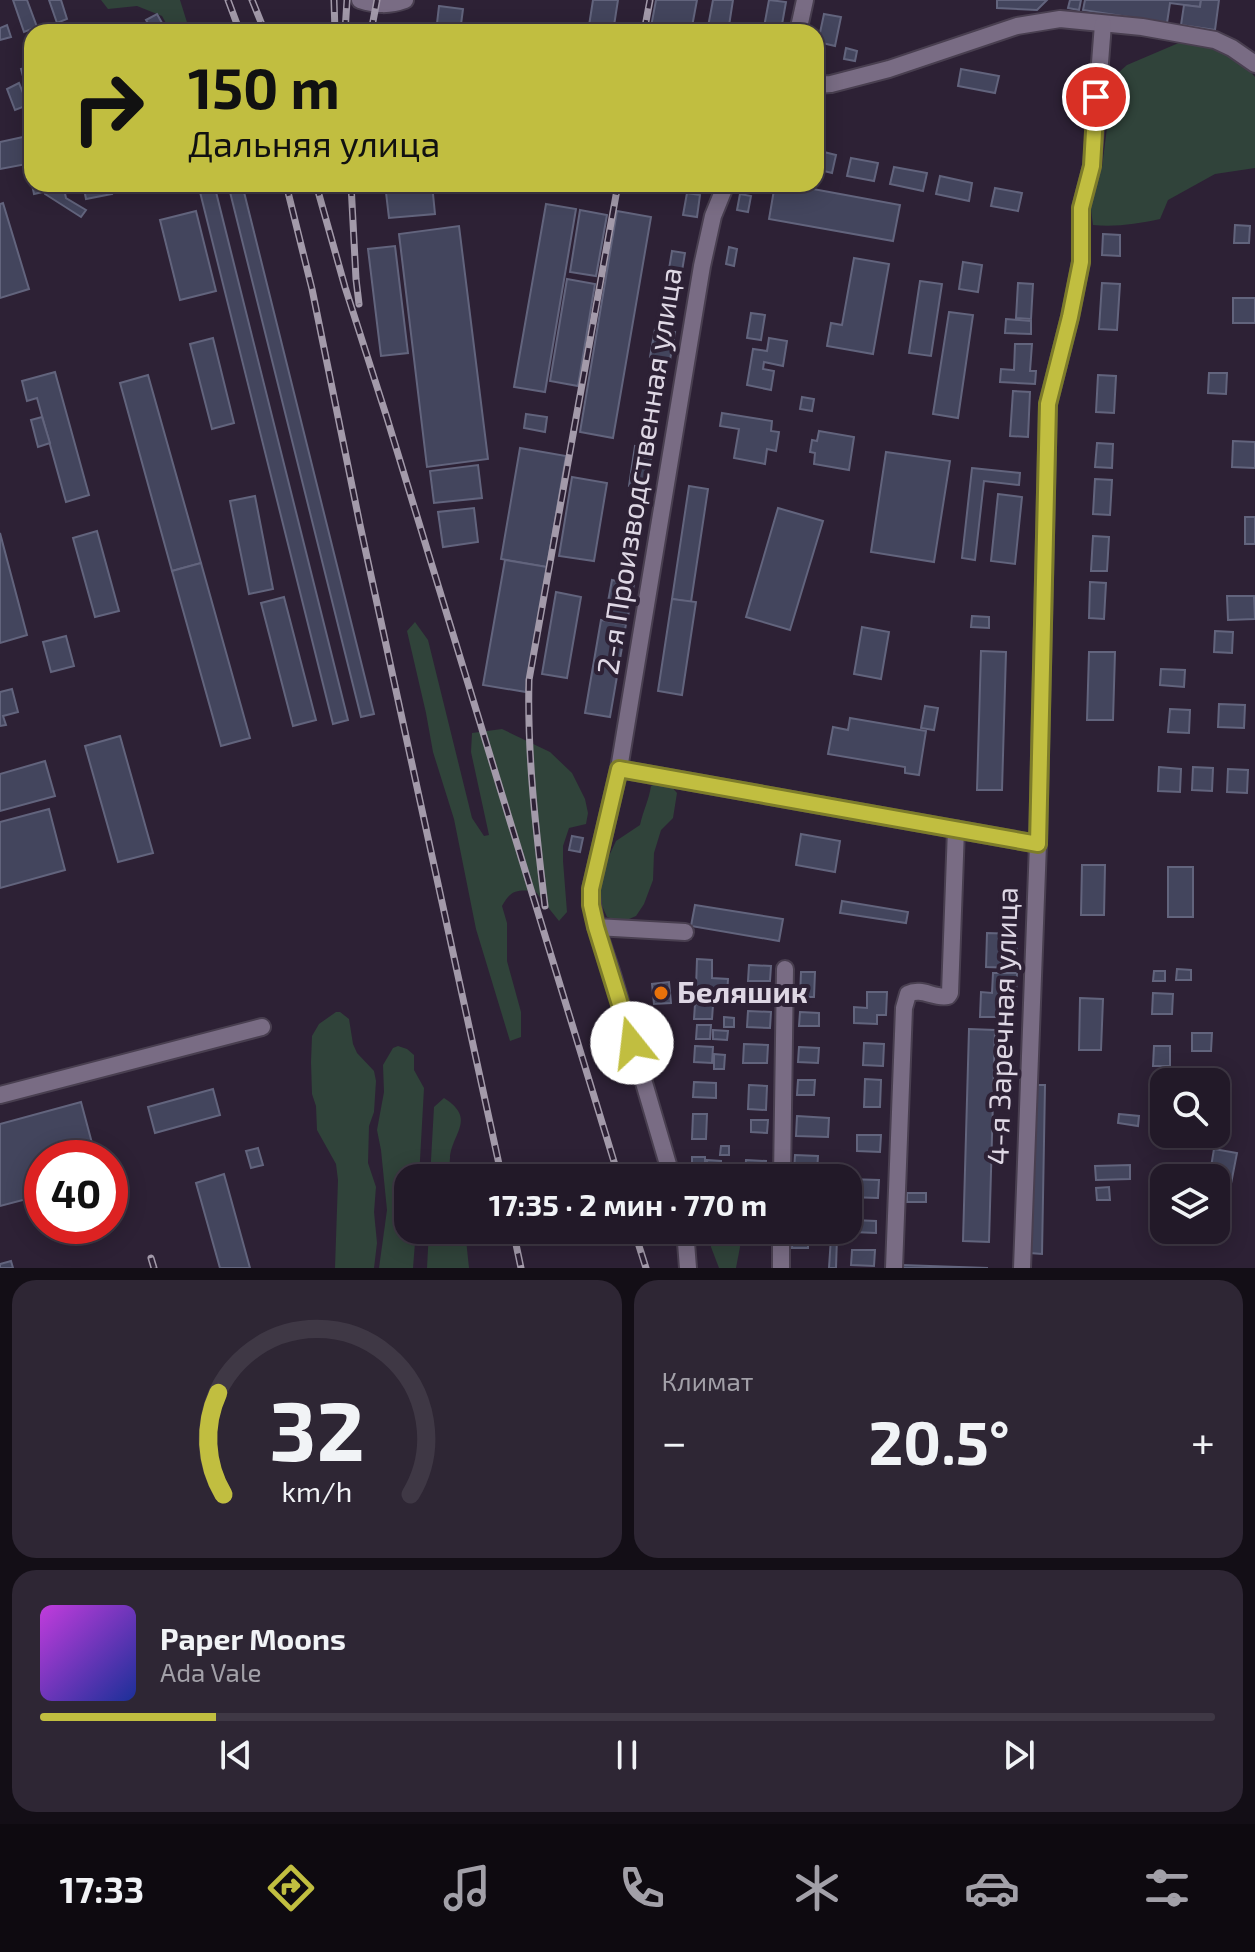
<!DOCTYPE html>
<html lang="ru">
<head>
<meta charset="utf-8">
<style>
	:root { --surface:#221928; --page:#2e2634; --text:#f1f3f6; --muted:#a2a0a8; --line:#3f3845; --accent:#c1be40 }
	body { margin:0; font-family:"Exo 2",sans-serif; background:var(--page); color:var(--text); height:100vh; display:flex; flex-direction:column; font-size:30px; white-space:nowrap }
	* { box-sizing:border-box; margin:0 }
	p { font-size:26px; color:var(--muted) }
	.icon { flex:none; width:44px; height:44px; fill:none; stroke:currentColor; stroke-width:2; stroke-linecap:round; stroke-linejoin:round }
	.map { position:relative; height:1268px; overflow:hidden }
	.panel { display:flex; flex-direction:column; gap:12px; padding:12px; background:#130e16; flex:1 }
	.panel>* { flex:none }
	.hud { position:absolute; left:24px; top:24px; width:800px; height:168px; border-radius:24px; box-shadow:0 4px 20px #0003,0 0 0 2px var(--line); background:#c1be40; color:#111; overflow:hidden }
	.controls { position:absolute; left:1150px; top:1068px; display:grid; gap:16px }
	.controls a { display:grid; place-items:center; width:80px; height:80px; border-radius:16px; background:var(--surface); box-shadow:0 4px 20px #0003,0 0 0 2px var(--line); font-size:40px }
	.speed { position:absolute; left:24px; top:1140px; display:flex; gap:16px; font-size:40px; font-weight:700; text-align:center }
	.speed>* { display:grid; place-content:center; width:104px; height:104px; border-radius:50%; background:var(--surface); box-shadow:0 4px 20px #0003,0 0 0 2px var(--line); line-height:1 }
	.speed .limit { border:12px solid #d22; background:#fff; color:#111 }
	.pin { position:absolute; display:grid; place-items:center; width:68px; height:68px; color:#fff; margin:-34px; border:4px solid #fff; border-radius:50%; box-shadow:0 2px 8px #0007 }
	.me { position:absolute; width:88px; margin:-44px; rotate:344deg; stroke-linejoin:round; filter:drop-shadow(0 0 6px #0008) }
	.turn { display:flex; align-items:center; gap:28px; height:168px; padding:0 32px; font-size:36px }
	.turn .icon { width:104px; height:104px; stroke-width:2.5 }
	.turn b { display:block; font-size:56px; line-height:68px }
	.big { font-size:60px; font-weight:700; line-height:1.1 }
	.panel .widget { flex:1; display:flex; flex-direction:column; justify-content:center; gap:12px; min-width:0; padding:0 28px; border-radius:24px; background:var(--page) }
	.panel .dial { align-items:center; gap:0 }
	.dial svg { height:208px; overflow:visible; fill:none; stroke:var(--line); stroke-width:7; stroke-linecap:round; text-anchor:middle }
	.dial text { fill:var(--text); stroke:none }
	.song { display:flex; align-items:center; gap:24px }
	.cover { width:96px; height:96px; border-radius:12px; background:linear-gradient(135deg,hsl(290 70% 55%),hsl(230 70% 35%)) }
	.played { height:8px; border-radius:4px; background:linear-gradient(90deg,var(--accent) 15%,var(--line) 15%) }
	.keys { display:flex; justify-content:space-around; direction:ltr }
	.heat { display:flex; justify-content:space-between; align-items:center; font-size:44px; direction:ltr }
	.panel .tiles { flex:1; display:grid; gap:12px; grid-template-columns:1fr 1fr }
	.widget:last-child { grid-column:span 2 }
	.trip { position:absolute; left:394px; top:1164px; width:468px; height:80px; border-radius:24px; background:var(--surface); box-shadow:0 4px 20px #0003,0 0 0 2px var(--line); font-weight:700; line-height:80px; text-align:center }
	.menu { display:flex; height:128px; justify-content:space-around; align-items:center; background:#0e0a10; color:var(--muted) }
	.menu .icon { width:56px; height:56px }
	.menu .on { color:var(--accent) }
	.menu b { font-size:36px; color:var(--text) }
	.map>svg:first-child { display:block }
	.green { fill:#30433a }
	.building { fill:#43455d; stroke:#62647d; stroke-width:2 }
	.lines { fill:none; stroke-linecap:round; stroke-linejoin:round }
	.minor-casing { stroke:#493f50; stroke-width:20 }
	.minor { stroke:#796c84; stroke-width:16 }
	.rail-casing { stroke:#a39aaa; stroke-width:7 }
	.rail { stroke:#2d2135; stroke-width:4; stroke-dasharray:12; stroke-linecap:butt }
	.route-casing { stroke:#7d7c2a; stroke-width:20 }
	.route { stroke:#c1be40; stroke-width:14 }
	.food-dot { fill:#e8710a; stroke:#2d2135; stroke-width:3 }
	.labels { text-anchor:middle; stroke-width:8; stroke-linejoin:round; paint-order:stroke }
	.street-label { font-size:30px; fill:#ded7e4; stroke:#2d2135 }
	.poi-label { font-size:30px; font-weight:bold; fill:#ded7e4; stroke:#2d2135; text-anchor:start }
</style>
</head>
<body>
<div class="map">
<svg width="1255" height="1268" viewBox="0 0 1255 1268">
	<rect width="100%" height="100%" fill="#2d2135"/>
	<g class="green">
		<polygon points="101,0 180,0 190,32 171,32 162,16 137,6 108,9"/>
		<path d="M1188,39l53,22 14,16v91l-40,6 -47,26 -8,19c-23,5 -44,8 -67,6l-3,-23 12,-35 7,-55 1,-32 17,-15z"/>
		<path d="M415,622l13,18 44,178 12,18 5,-1 -18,-83 1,-19 30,-4 48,23 22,21 13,26 3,14 -2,11 -17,4 -6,18v15l4,51 -8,9 -24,-30c-17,-1 -24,-2 -33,15l5,17v38l14,51v25l-11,4 -34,-112 -22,-110 -21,-67 -7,-39 -19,-82z"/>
		<path d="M659,781l11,4 7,8 -4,25 -12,12 -7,23 -1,27 -9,24 -8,12 -14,6 -15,-5 -8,-18 3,-28 14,-30 24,-16c3,-14 9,-25 11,-39z"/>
		<polygon points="336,1012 340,1012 349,1019 353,1044 357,1053 374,1071 376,1081 374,1112 369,1126 368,1163 376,1187 374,1212 377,1243 374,1268 335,1268 338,1180 336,1164 317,1130 316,1106 312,1094 311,1062 312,1036 319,1024"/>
		<polygon points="398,1046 407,1049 414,1055 414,1070 424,1088 419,1178 408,1178 408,1230 416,1230 413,1268 379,1268 387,1210 381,1150 377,1130 384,1092 383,1065 393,1048"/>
		<path d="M444,1098c33,21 8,35 6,60 -1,7 1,14 3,20h-23l4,-71z"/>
		<polygon points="429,1230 465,1230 469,1268 427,1268"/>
		<polygon points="709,1230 739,1230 740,1247 736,1268 719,1268 711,1247"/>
	</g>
	<g class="building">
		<polygon points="13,0 27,0 37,27 24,32"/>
		<polygon points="49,0 61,0 67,19 57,23"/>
		<polygon points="593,0 618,0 613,32 588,32"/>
		<polygon points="656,0 697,0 691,32 650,32"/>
		<polygon points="713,0 733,0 728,32 707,32"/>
		<polygon points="769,0 786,2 781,30 764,27"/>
		<polygon points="997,0 1047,0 1037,10 997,8"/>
		<polygon points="1070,0 1081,0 1079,10 1068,8"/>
		<polygon points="1085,0 1201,0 1200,7 1170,3 1167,23 1083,10"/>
		<polygon points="1201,0 1219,0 1215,30 1181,25 1184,5 1200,7"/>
		<polygon points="439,6 463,9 460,32 436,32"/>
		<polygon points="157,14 167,32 153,32 146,20"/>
		<polygon points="824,14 841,17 835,46 818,42"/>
		<polygon points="7,25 11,37 0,40 0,28"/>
		<polygon points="846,48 857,51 855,61 844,59"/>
		<polygon points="32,66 32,101 30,102 21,69"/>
		<polygon points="961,69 999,76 995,93 958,86"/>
		<polygon points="19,83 28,105 15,110 7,89"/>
		<polygon points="32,135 32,163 0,169 0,142"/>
		<polygon points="816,150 836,155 832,173 816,169"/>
		<polygon points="851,158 878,163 874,181 847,176"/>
		<polygon points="894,167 927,173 923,191 890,184"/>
		<polygon points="29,170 32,170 32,184 42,184 43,192 34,194"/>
		<polygon points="940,176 972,183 969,201 936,194"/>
		<polygon points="43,184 63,184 66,198 86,210 81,217 45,194"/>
		<polygon points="83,184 110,184 112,194 86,199"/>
		<polygon points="198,184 214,184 348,720 333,724"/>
		<polygon points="228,184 242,184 374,714 361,717"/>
		<polygon points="385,184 432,184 435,214 389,218"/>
		<polygon points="664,184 701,184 700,190"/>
		<polygon points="775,184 786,184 900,205 893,241 769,219"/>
		<polygon points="995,188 1022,193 1018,211 991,206"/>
		<polygon points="687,193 700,195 697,217 683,215"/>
		<polygon points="740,194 751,196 748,212 737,210"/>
		<polygon points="3,203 29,289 0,298 0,204"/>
		<polygon points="546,204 576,209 545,392 514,387"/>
		<polygon points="580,210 607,215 596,276 570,272"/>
		<polygon points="196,211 216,291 180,300 160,220"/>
		<polygon points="617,211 651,217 613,438 580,432"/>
		<polygon points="1235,225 1250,226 1249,243 1234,243"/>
		<polygon points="459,226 488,459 427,467 399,234"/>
		<polygon points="1103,234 1120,235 1120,256 1102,255"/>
		<polygon points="395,246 408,353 381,356 368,249"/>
		<polygon points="729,247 737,249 734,266 726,264"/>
		<polygon points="672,251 685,253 672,331 659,329"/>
		<polygon points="854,258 889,264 873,354 827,346 831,323 842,325"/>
		<polygon points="963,262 982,265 978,292 959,289"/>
		<polygon points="567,279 595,284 578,386 550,381"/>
		<polygon points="920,281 942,284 931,356 909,353"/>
		<polygon points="1018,283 1033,284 1031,319 1016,318"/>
		<polygon points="1102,283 1120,284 1117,330 1099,329"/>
		<rect x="1233" y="298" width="22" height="25"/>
		<polygon points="949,312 973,315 958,418 933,414"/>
		<polygon points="751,313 765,315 761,340 747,338"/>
		<polygon points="1006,319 1031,321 1031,334 1005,333"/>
		<polygon points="655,329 675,332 670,360 650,357"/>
		<polygon points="213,338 234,423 212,429 190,344"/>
		<polygon points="769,338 787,341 783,366 764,362 763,369 774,371 771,390 747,385 753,349 767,351"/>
		<polygon points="1015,344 1032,344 1030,371 1036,371 1035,384 1000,382 1001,369 1014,370"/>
		<polygon points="654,357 667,360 653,442 640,440"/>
		<polygon points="55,372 89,495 66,502 37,398 27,401 22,381"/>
		<polygon points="1209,373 1227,373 1226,394 1208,393"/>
		<polygon points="148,375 201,563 172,571 120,383"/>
		<polygon points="1098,375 1116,376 1114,413 1096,412"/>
		<polygon points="1013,391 1030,392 1028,437 1010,436"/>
		<polygon points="802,397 814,399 812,411 800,409"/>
		<polygon points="722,413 772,421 771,431 779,432 776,451 767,449 765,464 734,458 739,429 720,426"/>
		<polygon points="526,414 547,417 545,432 524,428"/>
		<polygon points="42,417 50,443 38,447 31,420"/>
		<polygon points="819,431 854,437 849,470 814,464 815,453 810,452 812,440 817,441"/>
		<polygon points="1233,441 1255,442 1255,468 1232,467"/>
		<polygon points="1097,443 1113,444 1112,468 1095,467"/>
		<polygon points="635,446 653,449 646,489 629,486"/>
		<polygon points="520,448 566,456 547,567 501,559"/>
		<polygon points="886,452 950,461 934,562 871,552"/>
		<polygon points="478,465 482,498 434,503 430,471"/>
		<polygon points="972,468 1020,473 1019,485 984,481 975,560 962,558"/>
		<polygon points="572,477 607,483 594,561 559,556"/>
		<polygon points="1095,479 1112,480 1110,515 1093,514"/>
		<polygon points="689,486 708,489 691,602 672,599"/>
		<polygon points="998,494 1022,497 1015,564 991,561"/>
		<polygon points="255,496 273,589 249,594 230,501"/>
		<polygon points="474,508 478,542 443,547 438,512"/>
		<polygon points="778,508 823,521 790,630 746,617"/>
		<rect x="1245" y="517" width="10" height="27"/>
		<polygon points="97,531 119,611 95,617 73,538"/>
		<polygon points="0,533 27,635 0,643"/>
		<polygon points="1093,536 1109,537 1107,571 1091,571"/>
		<polygon points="505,560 547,567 526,692 483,685"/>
		<polygon points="201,563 250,738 221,746 172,571"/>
		<polygon points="612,580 634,584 627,622 605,618"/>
		<polygon points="1090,582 1106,583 1104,619 1089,618"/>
		<polygon points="556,592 581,597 567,678 542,674"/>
		<polygon points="1227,596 1254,596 1255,619 1228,620"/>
		<polygon points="284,597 316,720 293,726 261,603"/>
		<polygon points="672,599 696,602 682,695 658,691"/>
		<polygon points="972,616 989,617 989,628 971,627"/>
		<polygon points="601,620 626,624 610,717 585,713"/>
		<polygon points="862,627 889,632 881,679 854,674"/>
		<polygon points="1215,631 1233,632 1232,653 1214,652"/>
		<polygon points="66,636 74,666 51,672 43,642"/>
		<polygon points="981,651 1006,652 1002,790 977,790"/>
		<polygon points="1089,652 1115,652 1113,720 1087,720"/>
		<polygon points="1161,669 1185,670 1184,687 1160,685"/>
		<polygon points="12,689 18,712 3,716 6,725 0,726 0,692"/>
		<polygon points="1219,704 1245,705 1244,728 1218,727"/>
		<polygon points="925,706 938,708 934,730 921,728"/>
		<polygon points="1170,709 1190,710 1189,733 1168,732"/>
		<polygon points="850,718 926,731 919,775 905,773 905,767 828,754 833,727 848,730"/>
		<polygon points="120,736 153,853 118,862 85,746"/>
		<polygon points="45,761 55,796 0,811 0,774"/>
		<polygon points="1159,767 1181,769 1180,792 1158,791"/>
		<polygon points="1193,767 1213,768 1212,791 1192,790"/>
		<polygon points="1228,769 1248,770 1247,793 1227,792"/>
		<polygon points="49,809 65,870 0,888 0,822"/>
		<polygon points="801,834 840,841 835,872 796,865"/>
		<polygon points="572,836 583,838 580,852 569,850"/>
		<polygon points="1082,865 1105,865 1104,915 1081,915"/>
		<rect x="1168" y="867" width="25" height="50"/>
		<polygon points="842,901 908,912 906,923 840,913"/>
		<polygon points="695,905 783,919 779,941 691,926"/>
		<polygon points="987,933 1017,934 1016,968 986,967"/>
		<polygon points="697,959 712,960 712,978 728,979 727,996 707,996 707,988 696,988"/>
		<polygon points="749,965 771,966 770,981 748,981"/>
		<polygon points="1177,969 1191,970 1191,980 1176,980"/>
		<polygon points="1154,971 1165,971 1165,981 1153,981"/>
		<polygon points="801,972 815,972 814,997 800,997"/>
		<polygon points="993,973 1017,973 1015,1017 980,1017 981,992 992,993"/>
		<polygon points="669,982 671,1003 654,1004 652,984"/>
		<polygon points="867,992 887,992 886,1015 877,1015 877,1024 854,1023 854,1007 867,1008"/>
		<polygon points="1153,993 1173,994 1172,1014 1152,1014"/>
		<polygon points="1080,998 1103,999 1101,1050 1079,1050"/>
		<polygon points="695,1004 713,1005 712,1019 694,1019"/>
		<polygon points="748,1011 771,1012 770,1028 747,1027"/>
		<polygon points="800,1012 819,1013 819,1026 799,1026"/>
		<polygon points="724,1017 734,1018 734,1027 724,1027"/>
		<polygon points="697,1025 711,1025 710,1039 696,1039"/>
		<polygon points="969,1029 995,1030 989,1242 963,1241"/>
		<polygon points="713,1030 728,1031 727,1040 713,1039"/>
		<polygon points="1192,1033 1212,1033 1211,1051 1192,1051"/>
		<polygon points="864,1043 884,1044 883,1066 863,1065"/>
		<polygon points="744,1044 768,1045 767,1063 743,1063"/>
		<polygon points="695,1046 713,1047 712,1063 694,1062"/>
		<polygon points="1154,1046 1170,1046 1170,1066 1153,1066"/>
		<polygon points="799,1047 819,1048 818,1063 798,1062"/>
		<polygon points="714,1054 725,1055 724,1069 714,1069"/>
		<polygon points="865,1079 881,1080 880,1107 864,1107"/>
		<polygon points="798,1080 815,1080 814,1095 797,1095"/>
		<polygon points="694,1082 716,1083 716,1098 693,1097"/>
		<polygon points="749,1085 767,1086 766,1110 748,1109"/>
		<polygon points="1034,1085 1045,1085 1042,1254 1030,1253"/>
		<polygon points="213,1089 220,1115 155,1133 148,1107"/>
		<polygon points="81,1102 96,1158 42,1158 42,1195 0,1206 0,1124"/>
		<polygon points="693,1114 707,1114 706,1139 692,1139"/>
		<polygon points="1119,1114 1139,1116 1138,1126 1118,1123"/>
		<polygon points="797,1116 829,1118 828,1137 796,1136"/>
		<polygon points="751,1120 768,1120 767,1133 751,1132"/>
		<polygon points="857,1135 881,1135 880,1152 857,1151"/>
		<polygon points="721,1146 729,1146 729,1155 720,1155"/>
		<polygon points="258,1148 263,1165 251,1168 246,1151"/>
		<polygon points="1214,1149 1237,1153 1230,1189 1216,1187 1216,1178 1196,1178 1198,1164 1211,1167"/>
		<polygon points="795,1155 818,1156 817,1172 794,1171"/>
		<rect x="692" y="1157" width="13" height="10"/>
		<polygon points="707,1160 721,1161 721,1178 707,1178"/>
		<polygon points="746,1160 766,1161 765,1174 745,1173"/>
		<polygon points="1130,1165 1130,1179 1096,1180 1095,1166"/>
		<polygon points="224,1174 250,1268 220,1268 196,1183"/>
		<polygon points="848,1179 879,1180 878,1198 848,1197"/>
		<polygon points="1109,1187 1110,1200 1097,1200 1096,1188"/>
		<rect x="907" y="1193" width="19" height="9"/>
		<polygon points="853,1220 876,1221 876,1233 853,1232"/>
		<polygon points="793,1234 808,1235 808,1248 792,1248"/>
		<polygon points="831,1237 837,1237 836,1268 829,1268"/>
		<polygon points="852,1250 875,1250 874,1266 851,1265"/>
		<polygon points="11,1261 13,1268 0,1268 0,1264"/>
		<polygon points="901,1265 988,1268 901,1268"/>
	</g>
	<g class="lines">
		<g class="minor-casing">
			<g id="minor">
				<path d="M360,0c16,5 29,6 45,0"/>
				<polyline points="798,32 805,0"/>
				<polyline points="816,85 831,84 889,69 1017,26 1060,19 1142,27 1215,40 1232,48 1255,64"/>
				<polyline points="619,769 1038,844"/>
				<polyline points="596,927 685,932"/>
				<polyline points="0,1095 262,1027"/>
				<path d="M672,1178c-19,-65 -38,-129 -57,-194 -9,-32 -24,-62 -24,-95l28,-120 83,-503 11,-50 13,-32"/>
				<polyline points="782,1178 785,969"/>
				<polyline points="685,1230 688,1268"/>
				<polyline points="781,1268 781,1230"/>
				<path d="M894,1268l10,-260 4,-14c14,-7 26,5 40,2l2,-3 6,-164"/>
				<polyline points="1022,1268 1038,844 1048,404 1070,317 1081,262 1081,208 1092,166 1103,24"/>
			</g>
		</g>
		<use href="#minor" class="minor"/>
		<g class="rail-casing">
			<g id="rail">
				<polyline points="228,0 240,32"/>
				<polyline points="252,0 265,32"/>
				<polyline points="334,0 335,32"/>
				<polyline points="345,32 347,0"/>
				<polyline points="371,32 377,0"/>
				<polyline points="644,32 650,0"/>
				<polyline points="286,184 312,289 360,525 502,1178"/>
				<polyline points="316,184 345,287 387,418 619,1178"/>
				<polyline points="351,184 356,279 359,304"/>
				<path d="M545,906c-9,-75 -18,-151 -16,-226l89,-496"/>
				<polyline points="513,1230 521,1268"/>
				<polyline points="634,1230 646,1268"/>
				<polyline points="151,1258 154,1268"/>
			</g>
		</g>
		<use href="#rail" class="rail"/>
	</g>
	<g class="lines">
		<g class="route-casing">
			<polyline id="route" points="632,1043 596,927 591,905 591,889 619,769 1038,844 1048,404 1070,317 1081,262 1081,208 1092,166 1096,97"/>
		</g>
		<use href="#route" class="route"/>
	</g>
	<circle class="food-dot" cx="661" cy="993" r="8"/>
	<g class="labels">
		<g class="street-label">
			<text transform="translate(640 471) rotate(-81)" y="10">2-я Производственная улица</text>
			<text transform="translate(1003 1026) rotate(-88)" y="10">4-я Заречная улица</text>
		</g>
		<g class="poi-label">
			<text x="677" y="1003">Беляшик</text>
		</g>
	</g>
</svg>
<div class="controls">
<a><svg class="icon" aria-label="search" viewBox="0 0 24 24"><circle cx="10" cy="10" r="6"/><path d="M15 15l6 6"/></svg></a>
<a><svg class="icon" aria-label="layers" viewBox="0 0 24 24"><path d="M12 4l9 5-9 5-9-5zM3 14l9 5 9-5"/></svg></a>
</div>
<div class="speed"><div class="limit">40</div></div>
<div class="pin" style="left:1096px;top:97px;background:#d93025"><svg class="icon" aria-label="arrive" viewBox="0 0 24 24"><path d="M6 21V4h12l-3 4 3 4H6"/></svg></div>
<svg class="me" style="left:632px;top:1043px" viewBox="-20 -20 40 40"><circle r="19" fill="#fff"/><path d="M0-13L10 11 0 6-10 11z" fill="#c1be40"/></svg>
<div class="trip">17:35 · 2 мин · 770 m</div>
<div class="hud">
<div class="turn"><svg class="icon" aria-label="right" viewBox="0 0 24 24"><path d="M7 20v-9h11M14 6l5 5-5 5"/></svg><div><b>150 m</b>Дальняя улица</div></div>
</div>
</div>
<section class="panel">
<div class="tiles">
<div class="widget dial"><svg viewBox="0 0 100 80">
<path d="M14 69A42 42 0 1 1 86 69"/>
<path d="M14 69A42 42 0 0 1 12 30" stroke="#c1be40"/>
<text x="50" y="56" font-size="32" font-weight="700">32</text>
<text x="50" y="72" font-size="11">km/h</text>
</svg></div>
<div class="widget"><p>Климат</p>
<div class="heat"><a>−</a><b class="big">20.5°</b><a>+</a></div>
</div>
<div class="widget">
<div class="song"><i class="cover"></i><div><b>Paper Moons</b><p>Ada Vale</p></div></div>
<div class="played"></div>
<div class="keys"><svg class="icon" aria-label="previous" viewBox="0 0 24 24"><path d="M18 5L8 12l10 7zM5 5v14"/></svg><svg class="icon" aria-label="pause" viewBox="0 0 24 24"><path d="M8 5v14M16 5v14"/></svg><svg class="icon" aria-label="next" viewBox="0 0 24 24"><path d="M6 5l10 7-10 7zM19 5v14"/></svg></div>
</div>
</div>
</section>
<nav class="menu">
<b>17:33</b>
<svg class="icon on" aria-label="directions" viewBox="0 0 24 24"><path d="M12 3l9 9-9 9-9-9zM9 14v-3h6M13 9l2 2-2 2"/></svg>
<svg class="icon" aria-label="music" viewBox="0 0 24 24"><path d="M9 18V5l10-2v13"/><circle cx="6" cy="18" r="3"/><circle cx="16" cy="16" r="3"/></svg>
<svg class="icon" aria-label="phone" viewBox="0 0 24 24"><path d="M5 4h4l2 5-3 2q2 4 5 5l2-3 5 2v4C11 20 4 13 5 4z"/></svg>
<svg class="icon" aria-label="climate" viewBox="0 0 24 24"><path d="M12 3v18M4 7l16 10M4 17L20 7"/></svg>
<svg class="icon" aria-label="car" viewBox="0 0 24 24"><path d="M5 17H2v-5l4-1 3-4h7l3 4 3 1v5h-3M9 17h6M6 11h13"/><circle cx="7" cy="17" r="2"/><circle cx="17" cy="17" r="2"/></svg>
<svg class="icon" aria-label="filters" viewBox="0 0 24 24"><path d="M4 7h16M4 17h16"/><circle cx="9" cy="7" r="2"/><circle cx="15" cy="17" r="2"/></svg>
</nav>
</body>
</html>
